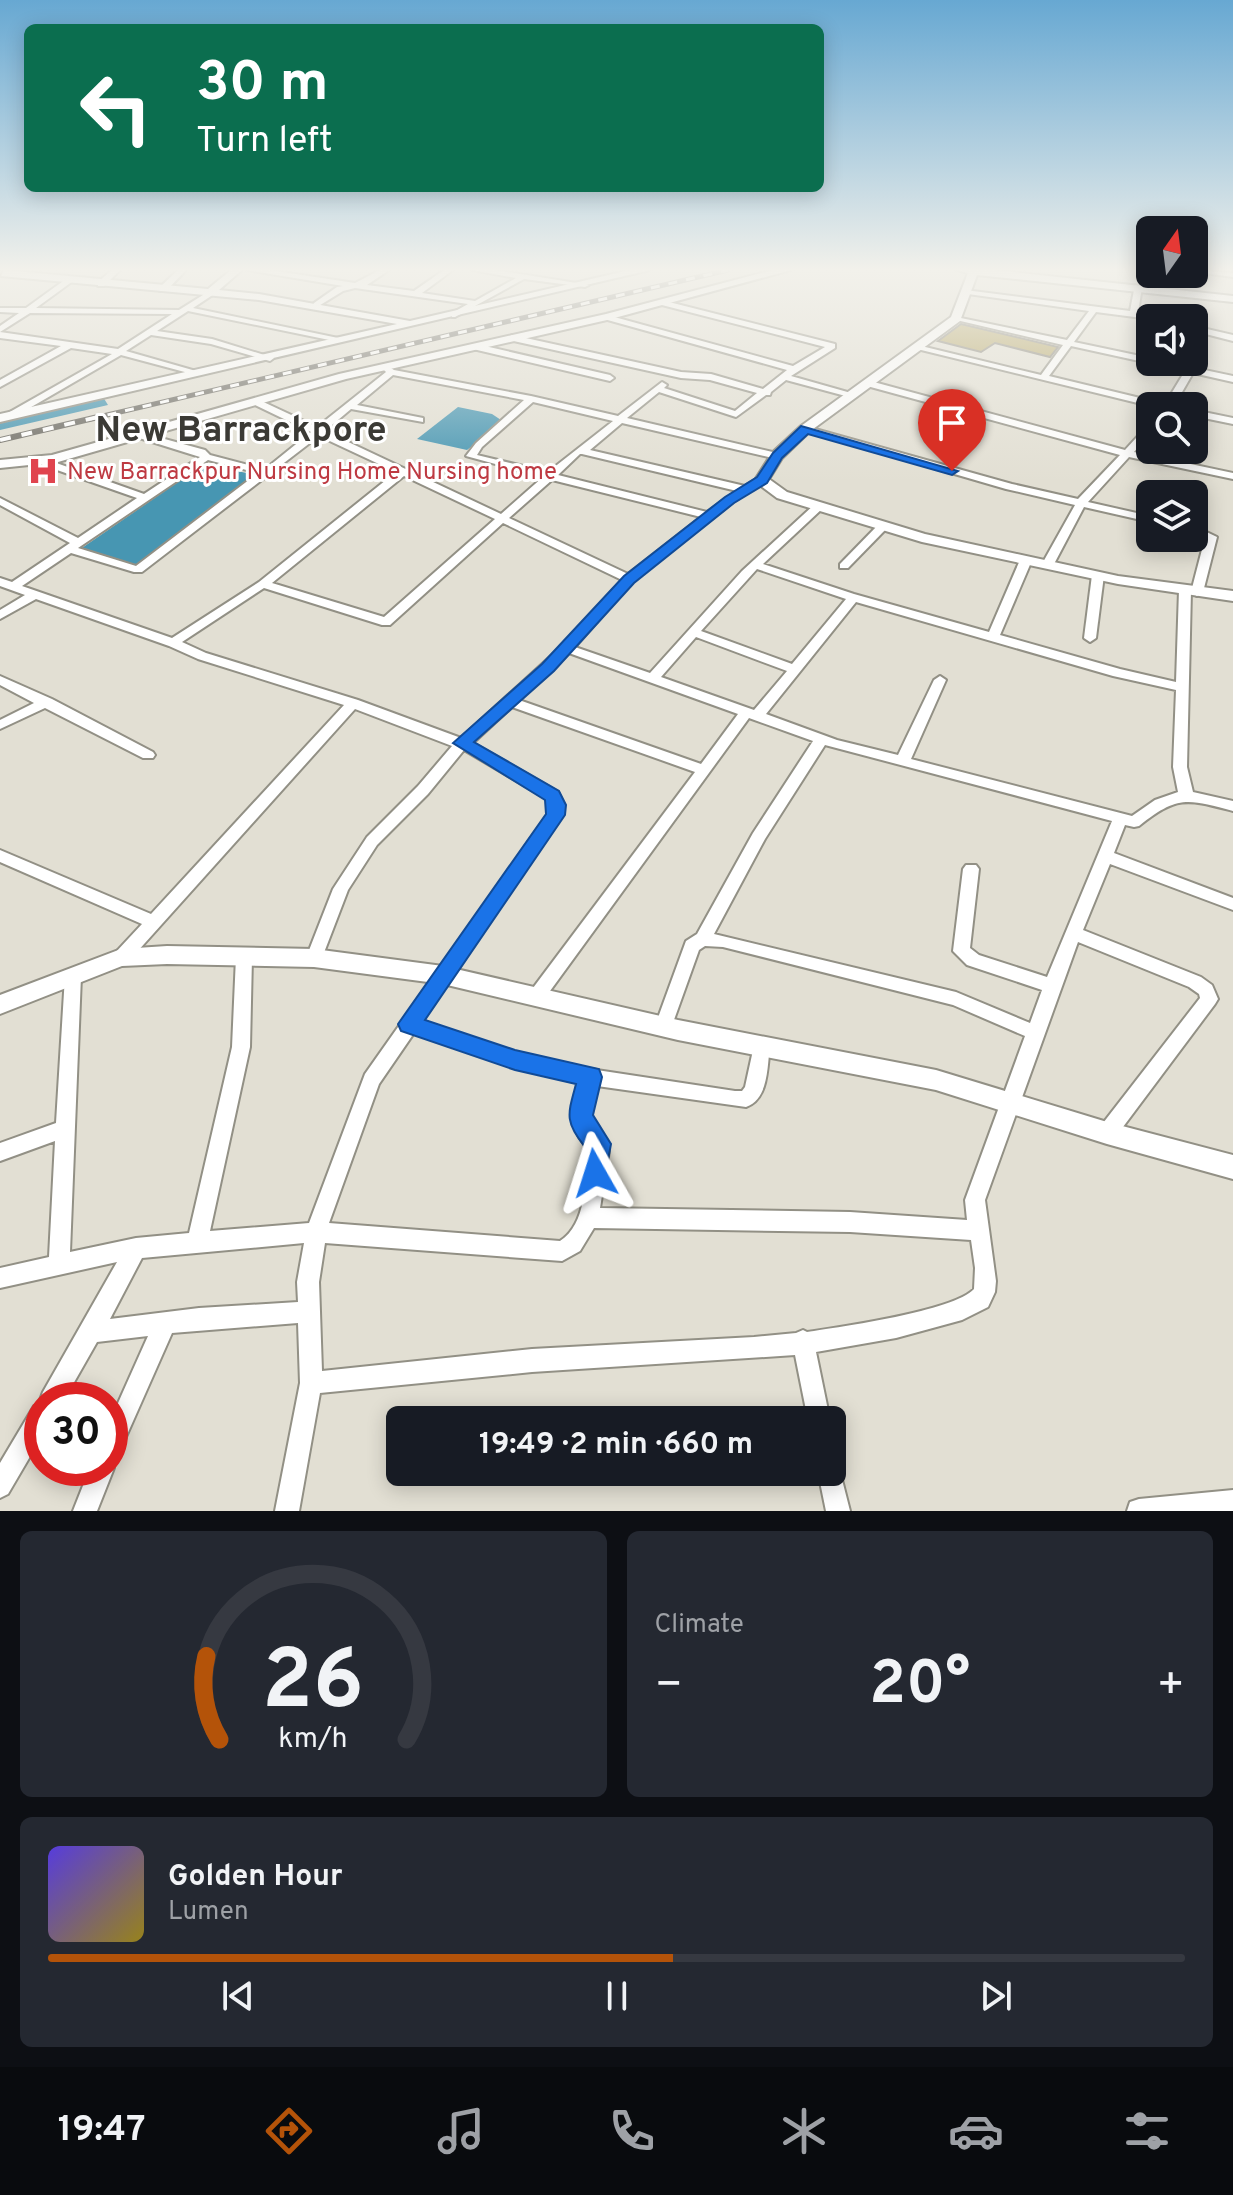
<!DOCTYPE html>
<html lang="en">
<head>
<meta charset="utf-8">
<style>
	:root { --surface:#171b24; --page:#242831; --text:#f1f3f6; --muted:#9ea1a6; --line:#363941; --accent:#b45309 }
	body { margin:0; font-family:Overpass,sans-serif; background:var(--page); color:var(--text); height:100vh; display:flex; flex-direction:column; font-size:30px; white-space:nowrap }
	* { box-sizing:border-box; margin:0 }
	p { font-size:26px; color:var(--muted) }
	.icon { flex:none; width:44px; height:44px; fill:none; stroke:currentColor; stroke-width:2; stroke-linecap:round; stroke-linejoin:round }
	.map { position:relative; height:1511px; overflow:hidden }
	.sheet { display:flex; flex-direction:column; gap:20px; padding:20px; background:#0d0f14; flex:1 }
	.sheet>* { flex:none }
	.guide { position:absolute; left:24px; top:24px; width:800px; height:168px; border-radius:12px; box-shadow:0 4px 20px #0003; background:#0b6e4f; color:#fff; overflow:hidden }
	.needle { width:52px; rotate:14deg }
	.controls { position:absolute; left:1136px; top:216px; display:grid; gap:16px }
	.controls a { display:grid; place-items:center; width:72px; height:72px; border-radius:12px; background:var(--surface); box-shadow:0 4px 20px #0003; font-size:40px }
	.speed { position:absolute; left:24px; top:1382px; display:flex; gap:16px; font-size:40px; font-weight:700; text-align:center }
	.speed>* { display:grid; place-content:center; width:104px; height:104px; border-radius:50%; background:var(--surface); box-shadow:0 4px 20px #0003; line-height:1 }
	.speed .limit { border:12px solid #d22; background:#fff; color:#111 }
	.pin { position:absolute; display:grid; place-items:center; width:68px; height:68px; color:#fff; margin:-82px -34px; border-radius:50% 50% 50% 0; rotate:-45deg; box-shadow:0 0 8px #0007 }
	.pin .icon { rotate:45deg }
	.me { position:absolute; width:88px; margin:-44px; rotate:354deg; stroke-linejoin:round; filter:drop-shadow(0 0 6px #0008) }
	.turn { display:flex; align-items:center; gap:28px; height:168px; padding:0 40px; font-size:36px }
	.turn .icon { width:104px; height:104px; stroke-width:2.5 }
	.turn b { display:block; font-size:56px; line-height:68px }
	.big { font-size:60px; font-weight:700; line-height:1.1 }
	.sheet .tile { flex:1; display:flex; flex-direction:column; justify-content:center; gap:12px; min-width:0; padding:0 28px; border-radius:12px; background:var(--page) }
	.sheet .dial { align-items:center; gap:0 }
	.dial svg { height:208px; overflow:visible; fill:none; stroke:var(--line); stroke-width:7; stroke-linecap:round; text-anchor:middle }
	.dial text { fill:var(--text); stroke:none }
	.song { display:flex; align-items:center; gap:24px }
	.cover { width:96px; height:96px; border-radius:12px; background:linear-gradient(135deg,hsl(250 70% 55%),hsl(50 70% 35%)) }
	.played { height:8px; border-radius:4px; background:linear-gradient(90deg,var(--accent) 55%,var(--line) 55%) }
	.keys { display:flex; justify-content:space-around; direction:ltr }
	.heat { display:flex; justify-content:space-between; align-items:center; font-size:44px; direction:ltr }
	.sheet .tiles { flex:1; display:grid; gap:20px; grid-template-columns:1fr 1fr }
	.tile:last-child { grid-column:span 2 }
	.trip { position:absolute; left:386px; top:1406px; width:460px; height:80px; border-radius:12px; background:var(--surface); box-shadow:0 4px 20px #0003; font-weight:700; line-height:80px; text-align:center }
	.tab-bar { display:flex; height:128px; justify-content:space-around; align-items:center; background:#090b0e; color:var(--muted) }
	.tab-bar .icon { width:56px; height:56px }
	.tab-bar .active { color:var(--accent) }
	.tab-bar b { font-size:36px; color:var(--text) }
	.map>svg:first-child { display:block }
	.water { fill:#4796b2 }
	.building { fill:#b2a260; stroke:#848176; stroke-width:2 }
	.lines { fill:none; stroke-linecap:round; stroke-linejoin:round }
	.minor-casing { stroke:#929085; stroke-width:4 }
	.tertiary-casing { stroke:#929085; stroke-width:4 }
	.minor { fill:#fff; fill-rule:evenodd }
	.tertiary { fill:#fff; fill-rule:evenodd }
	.rail-far1-casing { stroke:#6e6c65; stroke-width:5 }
	.rail-casing { stroke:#6e6c65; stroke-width:6 }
	.rail-far1 { stroke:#fff; stroke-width:3; stroke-dasharray:9; stroke-linecap:butt }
	.rail { stroke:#fff; stroke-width:4; stroke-dasharray:11; stroke-linecap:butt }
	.route { fill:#1a73e8; stroke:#114b97; stroke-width:2 }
	.labels { text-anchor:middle; stroke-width:6; stroke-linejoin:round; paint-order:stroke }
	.far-health-label { font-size:24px; fill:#be3a42; stroke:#fff; text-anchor:start }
	.far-town-label { font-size:36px; font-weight:bold; fill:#3b3a35; stroke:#fff }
</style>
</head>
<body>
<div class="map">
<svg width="1233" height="1511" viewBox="0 0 1233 1511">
	<rect width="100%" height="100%" fill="#e2dfd3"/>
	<g class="water">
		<polygon points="103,397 108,405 0,430 0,422"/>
		<polygon points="458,407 492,414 504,422 467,450 417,439"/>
		<polygon points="204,464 256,475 138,566 79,550"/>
	</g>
	<polygon class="building" points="961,324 1058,347 1050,357 995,343 981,352 938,341"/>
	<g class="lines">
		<g class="minor-casing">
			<g id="minor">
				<polygon points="112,270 120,270 104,286 98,286 98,282"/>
				<polygon points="178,270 186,270 166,291 160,291 160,287"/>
				<polygon points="247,270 269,270 355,283 380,270 389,270 367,285 414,291 444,270 453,270 422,293 475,301 516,278 472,270 495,270 589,285 585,287 524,279 455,317 452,317 452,313 468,304 355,288 343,291 317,307 313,305 314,303 337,287 343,286"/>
				<polygon points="1194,270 1233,273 1233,277 1196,272"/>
				<path d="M66,279l7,2 -37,27 143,2 32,-20 4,2 -1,2 -21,14 150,31 -4,3 -151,-31 -31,20 55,8 62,19 -4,3 -59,-17 -60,-9 -25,16 70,20v4l-75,-20 -107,62h-6v-4l104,-59 -41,-6 -71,39v-7l61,-34 -61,-8v-12l19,-13 -19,-1v-4h26zM30,313l142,1 -54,35 -118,-17z"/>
				<path d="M1135,285l7,2 -4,25 28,6 -16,1 -54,-7 -22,30 76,16v4h17l66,14v6l-40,-9 -19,33h-24l-237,-58 4,-3 124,30 22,-30 -111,-26 4,-2 111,23 22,-29 -121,-17 -4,-2 1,-2 165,21zM1071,346l114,25 -20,33 -116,-28z"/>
				<path d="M661,300l174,44v4l-44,28 67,19 -5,3 -67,-18 -15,12 -1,3h-4l-30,22 -77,-25 -32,26 154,36v4l-4,1 -155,-36 -32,27 155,36 13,-8h8l1,2 -34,22 -100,79 -58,66 75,26 92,-102 73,-67h8v4l-60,56 91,30 135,38 31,-72 6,-3 4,1 2,2 -32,75 120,34 56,13 3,-92 6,-4 4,1 2,3 -4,177 6,25 40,9v10c-46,-12 -55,-16 -94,15l-5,1 -9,-2 -11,28 119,45v12l-123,-46 -27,66 118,47 11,8 6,14 -3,5 -101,135 -7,3 -7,-3 -3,-6 3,-6 100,-129 -1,-4 -10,-7 -111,-45 -93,258 11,81 -1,11 -7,15 -26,13 -66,18 -80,14 14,68h-22l-13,-65 -263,17 -212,21 -21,118h-24l25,-128 -2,-60 -126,10 -54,122 -8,4v-38l38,-85 -51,6 -33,58h-22v36l-34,58 -8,4v-35l34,-57 7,-3 -1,-3 3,-8 74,-130 -117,26v-20l49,-11 6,-116 -55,20v-18l56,-20 9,-147 2,-5 6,-2 6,2 2,5 -11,276 66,-14 53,-5 43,-186 4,-90 2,-5 6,-2 6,2 2,5 -2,90 -40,184 99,-8 56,-149 183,-260 2,-9 -3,-6 -83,-49 -36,44 -51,51 -29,45 -28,73 -6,2 -6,-2 -2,-5 27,-69 34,-52 51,-51 34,-40 -97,-37 -228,254 -6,2 -6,-2 -2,-5 2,-5 27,-29 -142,-62v-12l151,64 193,-209 -146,-46 -29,-13 -133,-47 -36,20v-9l25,-15 -25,-9v-8l12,4 58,-39 -70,-38v-7l78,40 59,-40 -100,-35v-4h8l99,35 56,-37 -64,-20v-4l3,-1 66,18 5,5 50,13 9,-2 42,-34 -60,-29v-4h6l60,28 69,-55 -4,-4 4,-3 8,5 137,26 87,20 44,-34 5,3 -3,3 71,23 22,-18 -47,-13 -29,-2 -172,-38 -1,-2 4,-3 169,37 30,2 52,15 24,-19 -183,-51v-4h3l186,51 32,-19 -167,-43 -1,-2zM393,375l131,25 -48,43 -10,13 77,21 -42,37 -176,-83 26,-22 72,13v-4l-66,-13zM533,402l80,19 -65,51 -71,-17 5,-8zM319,436l77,36 -137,110 -87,56 -150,-52 49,-33 63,19h8zM580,454h2l155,37 -30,21 -149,-37zM208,460l50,13 -122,93 -58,-18zM404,476l91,43 -111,98 -112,-34zM552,480l149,37 -73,57 -119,-56zM503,523l119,57 -59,65 -102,93 -103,-38 -152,-47 -24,-11 82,-54 118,37h8zM757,569l89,30 -54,65 -91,-33zM856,602l257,74 63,14 -3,77 5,25 -23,8 -23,16 -221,-57 35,-79 -6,-4 -6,4 -36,75 -61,-15 -71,-26zM696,637l91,34 -33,39 -93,-33zM569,653l169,61 -37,50 -182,-64zM512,707l183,65 -165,220 -3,5 3,5 6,2 6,-2 207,-284 64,23 -60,92 -56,101 -11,7 -31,85 3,5 6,2 6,-2 29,-81 6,-4 18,1 230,58 72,31 -60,164 2,20 -117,-8 -250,-4 9,-57 -5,-13 -12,-15 -2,-6 7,-31 149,21c23,-8 21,-41 24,-61l-3,-5 -6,-3 -6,3 -10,46 -3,4h-7l-158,-24 -62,-15 -93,-31 140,-206 2,-10 -6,-13 -85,-49zM825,745l287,76 -65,156 -68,-22 -9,-7 9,-79 -3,-4h-10l-3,4 -10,82 14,14 75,25 -12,33 -74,-31 -242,-58 51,-95zM414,1033l101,35 64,15 -7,34 6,18 11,16c-4,29 -2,73 -29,90l-231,-18 50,-139zM594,1228l256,4 121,8 4,28 -1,21c-20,22 -134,38 -167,43l-4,-2 -7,3 -42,4 -222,12 -210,22 -3,-89 6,-39 237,18 18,-10zM304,1243l-7,39 1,20 -99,6 -89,11 32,-61z"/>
				<polygon points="1194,326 1233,335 1233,341 1194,331"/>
				<polygon points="476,344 610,375 614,378 610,381 473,349 472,347"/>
				<polygon points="870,381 1125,450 1147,426 1150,425 1150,434 1134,452 1233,473 1233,479 1129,457 1088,502 1150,516 1150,522 1084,507 1054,564 1052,566 1044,566 1042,564 1075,505 1006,489 800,429 808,427 1012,484 1078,499 1120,455 867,386 867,382"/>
				<polygon points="1194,410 1233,418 1233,424 1194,416"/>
				<polygon points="883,523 887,524 887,528 848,568 840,568 840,564 879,524"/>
				<polygon points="1194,526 1217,537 1203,592 1197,596 1191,592 1205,538 1194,533"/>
				<polygon points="1098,572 1104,575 1096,638 1090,642 1084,638 1092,575"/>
				<polygon points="0,676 52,699 153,752 155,755 153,758 143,758 45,708 0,729 0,720 34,703 0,685"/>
				<polygon points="110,1460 114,1468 97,1511 73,1511 90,1468 110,1468"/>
				<polygon points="832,1461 838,1464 850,1511 826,1511 818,1472 832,1472"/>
				<polygon points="1233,1490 1233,1511 1127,1511 1130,1502 1139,1499"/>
			</g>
		</g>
		<g class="tertiary-casing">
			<g id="tertiary">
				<polygon points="4,270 208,289 231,270 242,270 219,290 259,294 410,321 630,270 650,270 0,422 0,414 397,324 259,300 1,276"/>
				<polygon points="773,270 791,270 607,320 346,379 58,462 0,468 0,460 52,455 339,374 606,314"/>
				<polygon points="957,270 994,270 1233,296 1233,302 977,275 960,321 809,432 782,458 769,479 787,492 925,534 1118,576 1233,591 1233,601 1118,584 922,542 777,498 757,483 755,480 772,453 801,426 951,317 968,273"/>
				<polygon points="167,946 314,949 443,966 678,1020 936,1070 1107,1122 1233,1155 1233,1179 1107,1144 936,1090 678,1040 443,984 314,967 167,964 122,966 0,1014 0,995 121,949"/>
			</g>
		</g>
		<use href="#minor" class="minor"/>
		<use href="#tertiary" class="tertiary"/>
		<g class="rail-far1-casing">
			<polyline id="rail-far1" points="90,419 728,270"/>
		</g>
		<g class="rail-casing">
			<polyline id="rail" points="0,440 98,417"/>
		</g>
		<use href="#rail-far1" class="rail-far1"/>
		<use href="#rail" class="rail"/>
	</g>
	<linearGradient id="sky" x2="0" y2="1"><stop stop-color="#67a8d2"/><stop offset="0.56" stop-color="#f2f1eb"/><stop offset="1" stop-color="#f2f1eb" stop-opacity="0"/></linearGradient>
	<rect width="1233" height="482" fill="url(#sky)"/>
	<path class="route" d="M801,426l157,45 -6,4 -144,-41 -26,24 -15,25 -33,20 -100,80 -80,88 -80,71 85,49 7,14 -1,10 -140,205 90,30 84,19 3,8 -9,38 18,29 -7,38 -9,3 -9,-3 -4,-9 3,-26c-21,-26 -17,-33 -9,-63l-61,-14 -114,-39 -3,-7 148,-210 -1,-14 -92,-57 89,-79 82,-88 101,-79 32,-20 16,-24z"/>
	<defs>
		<g id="hospital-bare" transform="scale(2.4)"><path d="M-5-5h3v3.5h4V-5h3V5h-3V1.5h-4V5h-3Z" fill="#e0444e" stroke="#fff" stroke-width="2.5" paint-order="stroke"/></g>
	</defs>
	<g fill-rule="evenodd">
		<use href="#hospital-bare" x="43" y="471"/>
	</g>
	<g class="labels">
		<g class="far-health-label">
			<text x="67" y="479">New Barrackpur Nursing Home Nursing home</text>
		</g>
		<g class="far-town-label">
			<text x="241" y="441">New Barrackpore</text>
		</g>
	</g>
</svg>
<div class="controls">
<a><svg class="needle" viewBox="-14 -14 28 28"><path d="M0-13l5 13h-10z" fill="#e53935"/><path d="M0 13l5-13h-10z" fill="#9ea1a6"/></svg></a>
<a><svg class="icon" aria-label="sound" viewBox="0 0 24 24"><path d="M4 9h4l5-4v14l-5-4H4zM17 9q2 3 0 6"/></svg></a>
<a><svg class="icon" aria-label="search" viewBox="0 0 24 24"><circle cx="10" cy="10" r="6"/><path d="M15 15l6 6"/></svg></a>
<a><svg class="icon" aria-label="layers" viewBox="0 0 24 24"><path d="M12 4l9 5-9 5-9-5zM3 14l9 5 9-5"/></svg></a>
</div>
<div class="speed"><div class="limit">30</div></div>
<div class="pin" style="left:952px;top:471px;background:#d93025"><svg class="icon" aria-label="arrive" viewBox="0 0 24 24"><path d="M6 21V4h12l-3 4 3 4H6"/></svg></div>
<svg class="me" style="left:595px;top:1173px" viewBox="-20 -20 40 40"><path d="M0-17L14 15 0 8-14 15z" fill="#1a73e8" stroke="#fff" stroke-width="4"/></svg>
<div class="trip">19:49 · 2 min · 660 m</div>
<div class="guide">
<div class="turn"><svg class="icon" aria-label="left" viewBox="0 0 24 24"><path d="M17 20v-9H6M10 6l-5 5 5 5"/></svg><div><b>30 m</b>Turn left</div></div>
</div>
</div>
<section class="sheet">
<div class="tiles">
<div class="tile dial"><svg viewBox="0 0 100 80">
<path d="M14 69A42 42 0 1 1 86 69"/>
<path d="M14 69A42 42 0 0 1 9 37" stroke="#b45309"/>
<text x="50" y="56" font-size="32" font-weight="700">26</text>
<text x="50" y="72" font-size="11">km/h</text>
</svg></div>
<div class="tile"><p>Climate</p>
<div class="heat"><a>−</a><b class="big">20°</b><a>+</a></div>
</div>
<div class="tile">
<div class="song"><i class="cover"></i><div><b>Golden Hour</b><p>Lumen</p></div></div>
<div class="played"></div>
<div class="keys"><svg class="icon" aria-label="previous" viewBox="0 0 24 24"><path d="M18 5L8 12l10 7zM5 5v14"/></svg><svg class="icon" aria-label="pause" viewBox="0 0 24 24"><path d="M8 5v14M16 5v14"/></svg><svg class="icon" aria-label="next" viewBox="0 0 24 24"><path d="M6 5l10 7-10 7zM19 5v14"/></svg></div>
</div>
</div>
</section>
<nav class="tab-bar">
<b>19:47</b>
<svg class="icon active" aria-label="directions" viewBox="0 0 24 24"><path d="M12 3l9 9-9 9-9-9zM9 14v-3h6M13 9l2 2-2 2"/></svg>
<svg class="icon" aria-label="music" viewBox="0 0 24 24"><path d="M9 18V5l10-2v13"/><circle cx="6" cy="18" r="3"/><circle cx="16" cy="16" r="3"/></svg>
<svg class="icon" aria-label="phone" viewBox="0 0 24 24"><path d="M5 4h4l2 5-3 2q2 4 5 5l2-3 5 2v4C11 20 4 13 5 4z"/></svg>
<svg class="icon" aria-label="climate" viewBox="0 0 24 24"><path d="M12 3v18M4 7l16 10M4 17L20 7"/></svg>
<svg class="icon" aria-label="car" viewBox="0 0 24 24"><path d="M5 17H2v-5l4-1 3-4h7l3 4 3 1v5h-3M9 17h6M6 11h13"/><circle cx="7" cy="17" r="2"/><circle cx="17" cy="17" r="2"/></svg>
<svg class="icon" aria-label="filters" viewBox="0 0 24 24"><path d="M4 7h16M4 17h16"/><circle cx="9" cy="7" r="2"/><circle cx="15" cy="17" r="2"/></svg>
</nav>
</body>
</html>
